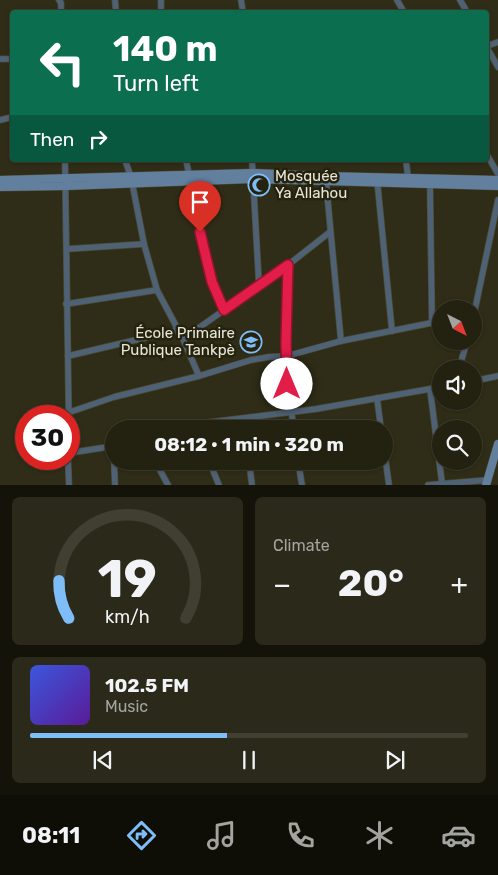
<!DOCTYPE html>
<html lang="en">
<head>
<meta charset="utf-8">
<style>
	:root { --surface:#232211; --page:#2b2a1a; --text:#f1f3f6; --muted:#a3a49f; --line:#403f31; --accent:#7fbdf9 }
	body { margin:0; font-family:Rubik,sans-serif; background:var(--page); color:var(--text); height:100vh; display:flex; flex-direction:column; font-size:19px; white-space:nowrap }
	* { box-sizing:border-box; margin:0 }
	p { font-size:16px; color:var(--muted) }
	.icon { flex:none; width:28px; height:28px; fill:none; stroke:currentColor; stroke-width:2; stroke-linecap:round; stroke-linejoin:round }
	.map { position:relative; height:485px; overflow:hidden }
	.side { display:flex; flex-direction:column; gap:12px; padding:12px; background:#131309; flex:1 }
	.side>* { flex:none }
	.top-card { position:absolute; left:10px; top:10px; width:479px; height:152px; border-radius:5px; box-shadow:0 1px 4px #0004,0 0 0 1px var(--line); background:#0b6e4f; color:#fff; overflow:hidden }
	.needle { width:32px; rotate:138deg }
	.buttons { position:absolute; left:432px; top:300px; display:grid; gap:10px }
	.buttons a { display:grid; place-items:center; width:50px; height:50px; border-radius:50%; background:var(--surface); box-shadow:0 1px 4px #0004,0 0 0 1px var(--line); font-size:25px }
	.speed { position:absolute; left:15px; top:405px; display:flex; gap:10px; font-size:25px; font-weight:700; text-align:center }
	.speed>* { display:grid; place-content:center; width:65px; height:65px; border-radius:50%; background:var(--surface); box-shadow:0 1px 4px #0004,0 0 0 1px var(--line); line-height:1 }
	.speed .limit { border:8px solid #d22; background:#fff; color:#111 }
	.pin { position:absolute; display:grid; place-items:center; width:42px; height:42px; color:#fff; margin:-51px -21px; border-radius:50% 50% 50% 0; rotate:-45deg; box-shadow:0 0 5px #0007 }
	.pin .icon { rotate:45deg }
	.me { position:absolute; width:55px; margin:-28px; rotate:0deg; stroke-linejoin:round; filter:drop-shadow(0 0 4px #0008) }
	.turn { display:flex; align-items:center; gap:18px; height:105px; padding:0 20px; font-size:22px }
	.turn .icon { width:65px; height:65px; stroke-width:2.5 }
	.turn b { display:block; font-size:35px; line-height:42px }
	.then { display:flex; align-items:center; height:48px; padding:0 20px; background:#0003; gap:10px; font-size:19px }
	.big { font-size:38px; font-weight:700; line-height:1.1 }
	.side .card { flex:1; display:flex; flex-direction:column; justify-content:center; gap:8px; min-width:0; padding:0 18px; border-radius:8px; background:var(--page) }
	.side .dial { align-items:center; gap:0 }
	.dial svg { height:130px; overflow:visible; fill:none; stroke:var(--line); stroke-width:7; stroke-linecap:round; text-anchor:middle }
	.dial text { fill:var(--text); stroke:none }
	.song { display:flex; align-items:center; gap:15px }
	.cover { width:60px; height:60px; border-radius:8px; background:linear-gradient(135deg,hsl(230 70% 55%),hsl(270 70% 35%)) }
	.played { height:5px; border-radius:2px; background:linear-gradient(90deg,var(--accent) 45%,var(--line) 45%) }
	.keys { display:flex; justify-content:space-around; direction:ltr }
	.heat { display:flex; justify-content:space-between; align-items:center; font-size:28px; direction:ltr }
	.side .tiles { flex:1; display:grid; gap:12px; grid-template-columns:1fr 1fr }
	.card:last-child { grid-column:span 2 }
	.trip { position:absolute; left:105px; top:420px; width:288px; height:50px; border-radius:25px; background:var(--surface); box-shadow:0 1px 4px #0004,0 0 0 1px var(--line); font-weight:700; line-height:50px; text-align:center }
	.menu { display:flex; height:80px; justify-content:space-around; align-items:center; background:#0e0e07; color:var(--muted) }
	.menu .icon { width:35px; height:35px }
	.menu .selected { color:var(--accent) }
	.menu b { font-size:22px; color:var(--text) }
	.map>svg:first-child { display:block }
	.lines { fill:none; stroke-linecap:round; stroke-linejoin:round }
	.minor-casing { stroke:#4c4b36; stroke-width:7 }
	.secondary-casing { stroke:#4c4b36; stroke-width:9 }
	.minor { stroke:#4f6275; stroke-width:5.5 }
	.secondary { stroke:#62809e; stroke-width:8 }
	.route-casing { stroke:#92132f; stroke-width:12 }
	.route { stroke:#e11d48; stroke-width:9 }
	.labels { text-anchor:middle; stroke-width:5; stroke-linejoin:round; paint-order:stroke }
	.poi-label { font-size:15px; fill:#e7e6d9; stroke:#25230e; text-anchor:start }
</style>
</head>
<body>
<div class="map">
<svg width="498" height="485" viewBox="0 0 498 485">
	<rect width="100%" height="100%" fill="#2f2d17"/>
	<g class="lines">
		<g class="minor-casing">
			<g id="minor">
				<polyline points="59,0 61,3 61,12"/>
				<polyline points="115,0 116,12"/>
				<polyline points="161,0 161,12"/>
				<polyline points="241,0 243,12"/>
				<polyline points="397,0 404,12"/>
				<polyline points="460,0 467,12"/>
				<polyline points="486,46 498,67"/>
				<polyline points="487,46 498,42"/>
				<polyline points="0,59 12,59"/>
				<polyline points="0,120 12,117"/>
				<polyline points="486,153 498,174"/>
				<polyline points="65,160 69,431"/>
				<polyline points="125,160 131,177 144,244 157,290 183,339 199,376"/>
				<polyline points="186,160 212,282 224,310"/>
				<polyline points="252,160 259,285"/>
				<polyline points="406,160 408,178"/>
				<polyline points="377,179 392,331"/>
				<polyline points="326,182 341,341"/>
				<polyline points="430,184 432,323"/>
				<polyline points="67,249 144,244"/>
				<polyline points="288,265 286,341 287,384 294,429"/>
				<polyline points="66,304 157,290"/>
				<polyline points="474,314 498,200"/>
				<polyline points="183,339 288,265 330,232"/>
				<polyline points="68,356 178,330"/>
				<polyline points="459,369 467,341"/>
				<polyline points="474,381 498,376"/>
				<polyline points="430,389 442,483"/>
				<polyline points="377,398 381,429"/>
				<polyline points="70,412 114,397 199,376 251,360 269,357 287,356 341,341 441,321"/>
				<polyline points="242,419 243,429"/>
				<polyline points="165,429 195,424 316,409 441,387"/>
				<polyline points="113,447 114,459"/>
				<polyline points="384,449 389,485"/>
				<polyline points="69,453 114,446"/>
				<polyline points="68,459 69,485"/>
				<polyline points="114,461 115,485"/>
				<polyline points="155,461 168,485"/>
				<polyline points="209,461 219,485"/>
				<polyline points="249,461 252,485"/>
				<polyline points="298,461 302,485"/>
				<polyline points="428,485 488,480"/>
			</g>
		</g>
		<g class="secondary-casing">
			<g id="secondary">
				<polyline points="0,180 252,173 324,176 498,180"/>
				<polyline points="0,187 66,186 252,179 498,186"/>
				<polyline points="486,485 498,444"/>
			</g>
		</g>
		<use href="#minor" class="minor"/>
		<use href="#secondary" class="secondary"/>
	</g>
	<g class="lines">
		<g class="route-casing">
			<polyline id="route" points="200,232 212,282 224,310 288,265 286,342 287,384"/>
		</g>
		<use href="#route" class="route"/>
	</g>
	<defs>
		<g id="mosque-ring" transform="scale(1.125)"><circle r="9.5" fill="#25230e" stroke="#7fbdf9" stroke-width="1.5"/><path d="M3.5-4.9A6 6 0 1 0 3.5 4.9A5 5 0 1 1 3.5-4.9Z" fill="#7fbdf9"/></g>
		<g id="school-ring" transform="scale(1.125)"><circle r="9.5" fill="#25230e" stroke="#7fbdf9" stroke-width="1.5"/><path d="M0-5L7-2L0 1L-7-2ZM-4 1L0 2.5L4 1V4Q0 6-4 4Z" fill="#7fbdf9"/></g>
	</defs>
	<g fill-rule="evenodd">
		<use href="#mosque-ring" x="259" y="185"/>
		<use href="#school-ring" x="251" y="342"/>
	</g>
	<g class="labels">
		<g class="poi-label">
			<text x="275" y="181">Mosquée<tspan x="275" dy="17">Ya Allahou</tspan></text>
			<text x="235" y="338" text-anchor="end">École Primaire<tspan x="235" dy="17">Publique Tankpè</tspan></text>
		</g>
	</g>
</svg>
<div class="buttons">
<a><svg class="needle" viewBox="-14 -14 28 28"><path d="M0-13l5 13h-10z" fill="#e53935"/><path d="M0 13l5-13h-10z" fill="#a3a49f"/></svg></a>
<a><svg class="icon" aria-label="sound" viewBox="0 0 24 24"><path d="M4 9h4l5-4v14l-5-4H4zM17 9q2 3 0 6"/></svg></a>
<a><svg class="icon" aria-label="search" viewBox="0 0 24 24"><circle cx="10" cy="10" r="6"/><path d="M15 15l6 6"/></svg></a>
</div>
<div class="speed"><div class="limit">30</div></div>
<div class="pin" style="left:200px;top:232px;background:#d93025"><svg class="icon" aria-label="arrive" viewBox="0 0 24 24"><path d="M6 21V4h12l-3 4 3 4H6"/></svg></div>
<svg class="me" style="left:287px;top:384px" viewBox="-20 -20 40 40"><circle r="19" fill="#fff"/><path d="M0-13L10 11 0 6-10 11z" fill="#e11d48"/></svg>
<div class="trip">08:12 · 1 min · 320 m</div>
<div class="top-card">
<div class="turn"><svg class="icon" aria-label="left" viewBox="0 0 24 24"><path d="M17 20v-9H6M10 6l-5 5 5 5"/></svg><div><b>140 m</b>Turn left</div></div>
<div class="then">Then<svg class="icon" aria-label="right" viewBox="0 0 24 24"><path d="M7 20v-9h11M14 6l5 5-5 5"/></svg></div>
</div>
</div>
<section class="side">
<div class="tiles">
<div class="card dial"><svg viewBox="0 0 100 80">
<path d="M14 69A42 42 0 1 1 86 69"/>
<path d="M14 69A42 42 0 0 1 8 46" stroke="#7fbdf9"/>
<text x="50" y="56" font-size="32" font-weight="700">19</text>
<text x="50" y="72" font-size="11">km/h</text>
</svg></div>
<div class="card"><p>Climate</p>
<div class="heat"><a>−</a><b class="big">20°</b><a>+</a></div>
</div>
<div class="card">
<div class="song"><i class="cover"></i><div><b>102.5 FM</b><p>Music</p></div></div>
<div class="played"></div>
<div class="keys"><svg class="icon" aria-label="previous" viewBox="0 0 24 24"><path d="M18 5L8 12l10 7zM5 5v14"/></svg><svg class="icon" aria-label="pause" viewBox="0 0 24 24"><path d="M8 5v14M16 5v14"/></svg><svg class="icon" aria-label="next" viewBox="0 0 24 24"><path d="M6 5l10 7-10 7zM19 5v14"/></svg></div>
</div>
</div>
</section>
<nav class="menu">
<b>08:11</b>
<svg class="icon selected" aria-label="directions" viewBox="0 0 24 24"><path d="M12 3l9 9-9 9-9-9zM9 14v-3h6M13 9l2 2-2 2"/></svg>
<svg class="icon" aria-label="music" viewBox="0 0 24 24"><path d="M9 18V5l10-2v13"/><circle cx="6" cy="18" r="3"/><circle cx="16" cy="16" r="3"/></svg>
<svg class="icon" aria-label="phone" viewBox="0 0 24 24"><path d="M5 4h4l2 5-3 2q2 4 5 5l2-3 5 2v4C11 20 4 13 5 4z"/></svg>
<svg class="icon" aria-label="climate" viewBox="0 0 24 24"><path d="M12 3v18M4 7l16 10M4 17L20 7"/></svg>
<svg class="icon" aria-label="car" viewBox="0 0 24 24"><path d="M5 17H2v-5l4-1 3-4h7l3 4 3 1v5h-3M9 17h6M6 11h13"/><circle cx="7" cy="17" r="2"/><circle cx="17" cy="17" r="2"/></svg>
</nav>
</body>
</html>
